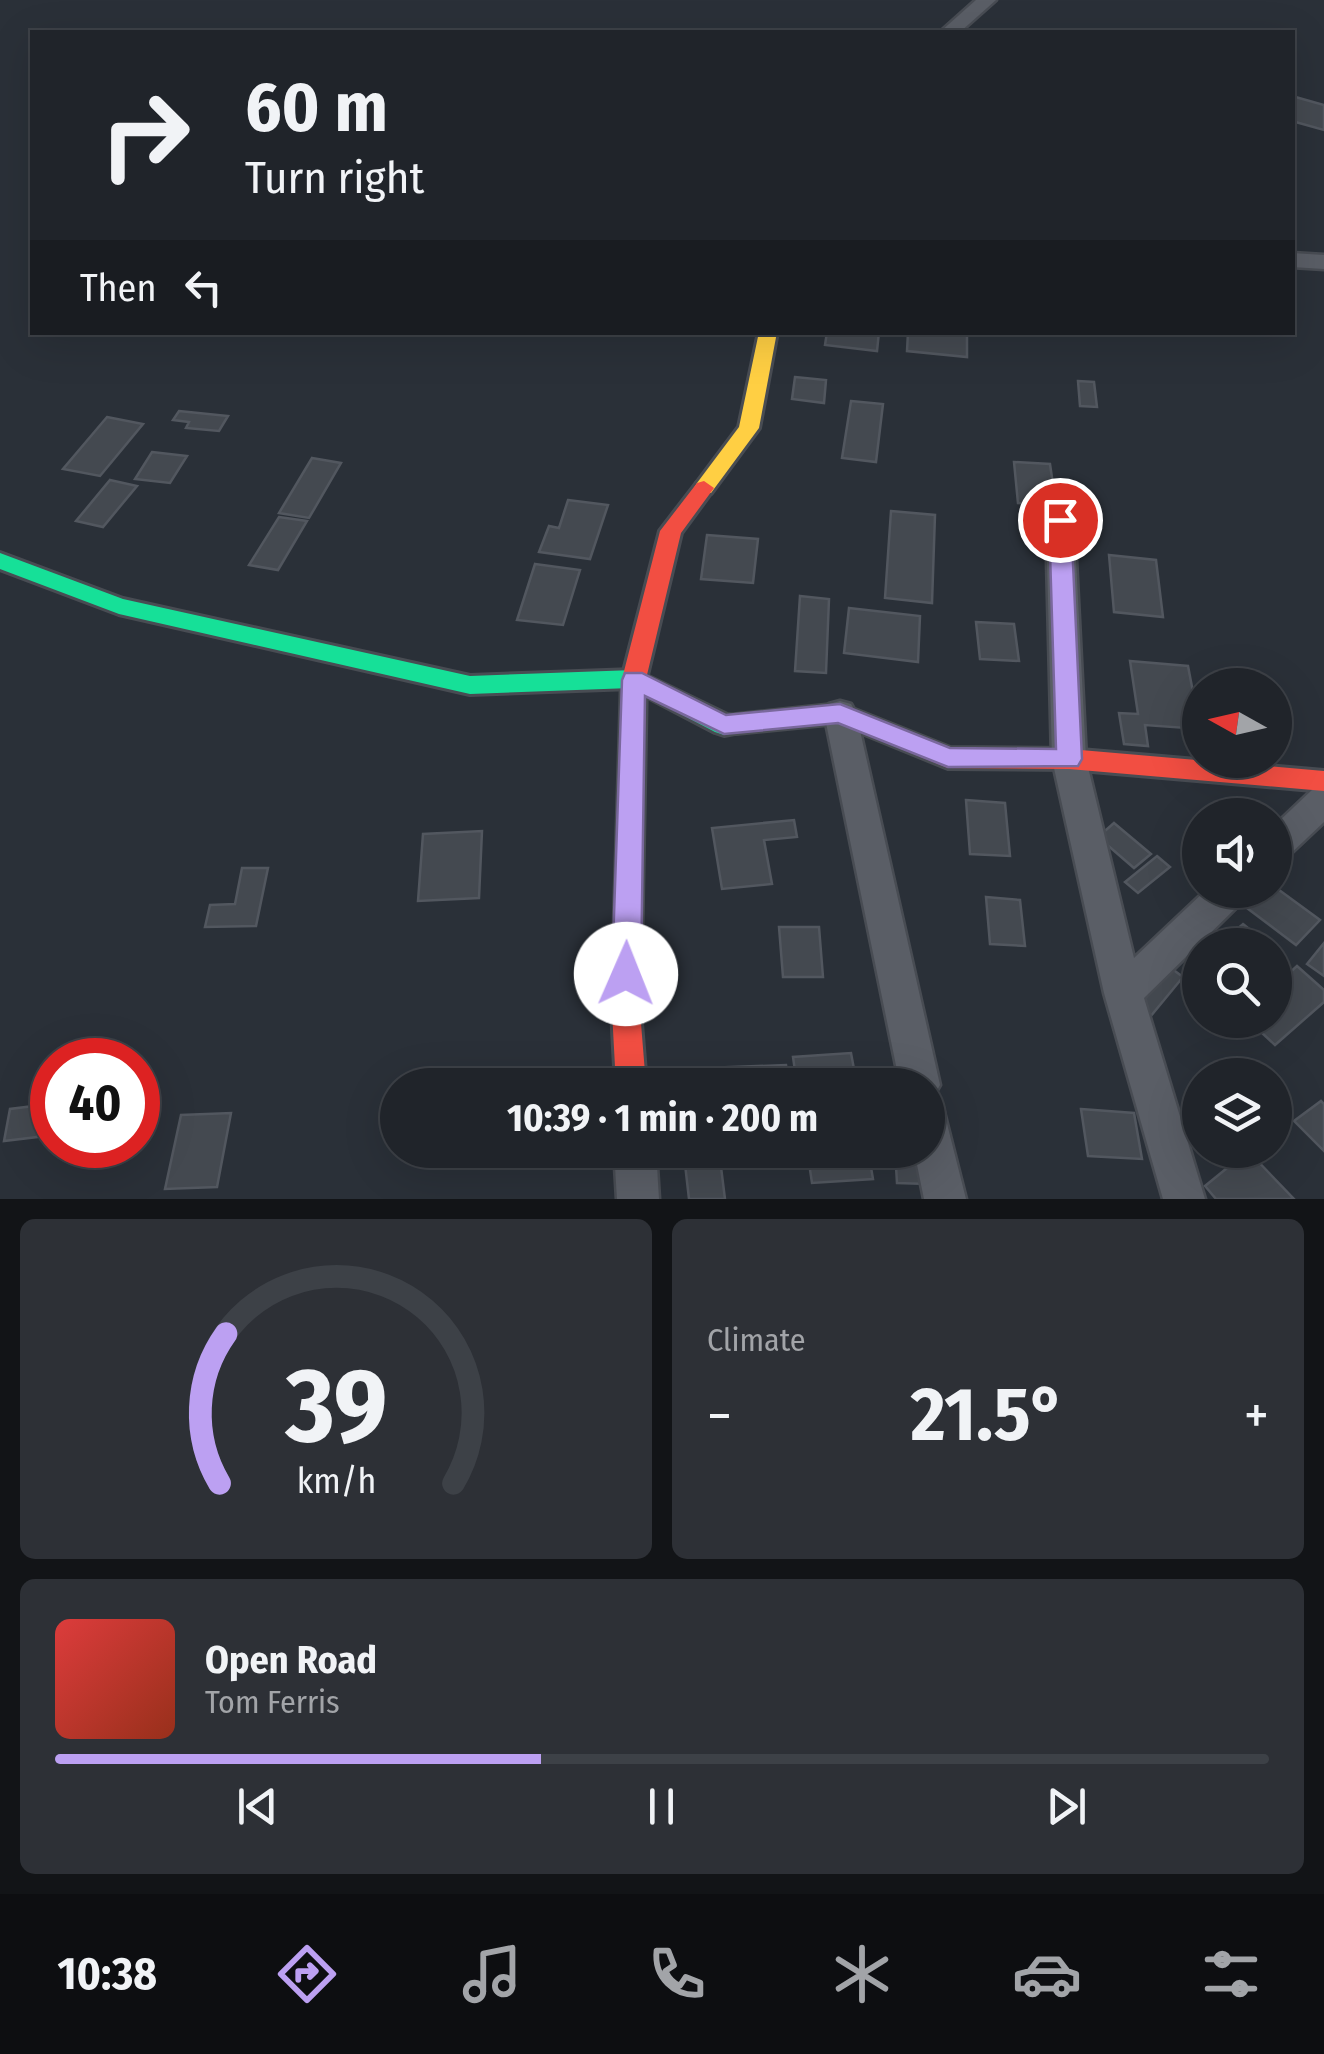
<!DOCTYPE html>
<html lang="en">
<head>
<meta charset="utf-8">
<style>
	:root { --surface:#20242a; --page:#2d3036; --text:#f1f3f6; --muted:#a2a4a8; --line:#3d4147; --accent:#bca0f2 }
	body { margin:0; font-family:"Fira Sans Condensed",sans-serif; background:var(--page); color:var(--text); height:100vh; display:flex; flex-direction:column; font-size:38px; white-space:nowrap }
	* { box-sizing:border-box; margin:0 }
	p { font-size:32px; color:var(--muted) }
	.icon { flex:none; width:55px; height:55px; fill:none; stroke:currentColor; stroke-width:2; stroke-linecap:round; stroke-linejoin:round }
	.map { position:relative; height:1199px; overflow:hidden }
	.panel { display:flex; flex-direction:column; gap:20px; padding:20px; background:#121417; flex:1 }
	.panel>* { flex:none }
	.hud { position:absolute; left:30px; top:30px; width:1265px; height:305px; border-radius:0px; box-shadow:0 10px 40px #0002,0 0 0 2px var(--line); background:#20242a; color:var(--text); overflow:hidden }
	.needle { width:65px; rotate:278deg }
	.buttons { position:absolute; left:1182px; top:668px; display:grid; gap:20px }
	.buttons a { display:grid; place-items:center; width:110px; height:110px; border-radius:50%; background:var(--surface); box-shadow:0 10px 40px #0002,0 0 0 2px var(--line); font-size:50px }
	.speed { position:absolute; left:30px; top:1038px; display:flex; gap:20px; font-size:50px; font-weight:700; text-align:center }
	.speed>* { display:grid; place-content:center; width:130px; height:130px; border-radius:50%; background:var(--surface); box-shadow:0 10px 40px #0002,0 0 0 2px var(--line); line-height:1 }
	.speed .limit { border:15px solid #d22; background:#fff; color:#111 }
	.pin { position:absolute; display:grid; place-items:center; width:85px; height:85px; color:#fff; margin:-42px; border:5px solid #fff; border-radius:50%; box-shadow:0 2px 10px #0007 }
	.me { position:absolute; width:110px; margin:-55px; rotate:1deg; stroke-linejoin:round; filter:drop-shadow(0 0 8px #0008) }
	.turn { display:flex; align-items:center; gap:35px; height:210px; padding:0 50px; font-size:45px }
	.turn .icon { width:130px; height:130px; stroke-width:2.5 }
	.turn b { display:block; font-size:70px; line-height:85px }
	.then { display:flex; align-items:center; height:95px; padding:0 50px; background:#0003; gap:20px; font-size:38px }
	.big { font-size:75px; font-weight:700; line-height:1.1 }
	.panel .tile { flex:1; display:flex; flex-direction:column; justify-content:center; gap:15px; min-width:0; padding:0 35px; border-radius:15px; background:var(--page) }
	.panel .dial { align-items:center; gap:0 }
	.dial svg { height:260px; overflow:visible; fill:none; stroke:var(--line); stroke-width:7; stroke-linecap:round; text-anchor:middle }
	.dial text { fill:var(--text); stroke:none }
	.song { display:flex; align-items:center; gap:30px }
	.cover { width:120px; height:120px; border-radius:15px; background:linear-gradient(135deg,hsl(0 70% 55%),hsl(10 70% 35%)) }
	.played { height:10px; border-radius:5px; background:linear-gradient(90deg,var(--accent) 40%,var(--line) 40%) }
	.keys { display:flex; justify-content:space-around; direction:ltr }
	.heat { display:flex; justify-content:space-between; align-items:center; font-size:55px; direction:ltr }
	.panel .tiles { flex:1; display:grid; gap:20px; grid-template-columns:1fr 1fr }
	.tile:last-child { grid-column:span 2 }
	.trip { position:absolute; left:380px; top:1068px; width:565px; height:100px; border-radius:50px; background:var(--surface); box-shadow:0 10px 40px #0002,0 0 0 2px var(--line); font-weight:700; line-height:100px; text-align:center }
	.tab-bar { display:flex; height:160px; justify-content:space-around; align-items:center; background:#0d0e11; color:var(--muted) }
	.tab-bar .icon { width:70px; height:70px }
	.tab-bar .selected { color:var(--accent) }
	.tab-bar b { font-size:45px; color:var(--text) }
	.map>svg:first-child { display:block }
	.building { fill:#444950; stroke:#52575f; stroke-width:2.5 }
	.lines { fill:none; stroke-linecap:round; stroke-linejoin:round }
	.street-casing { stroke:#484c53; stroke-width:5 }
	.fast-casing { stroke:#484c53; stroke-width:6 }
	.slow-casing { stroke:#484c53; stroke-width:6 }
	.jam-casing { stroke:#484c53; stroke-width:6 }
	.street { fill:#5a5e66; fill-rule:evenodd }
	.fast { fill:#16e098; fill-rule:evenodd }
	.slow { fill:#ffcf43; fill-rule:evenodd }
	.jam { fill:#f24e42; fill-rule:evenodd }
	.route { fill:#bca0f2; stroke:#7a689d; stroke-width:2.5 }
</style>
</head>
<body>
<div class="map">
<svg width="1324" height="1199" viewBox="0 0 1324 1199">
	<rect width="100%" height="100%" fill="#2a3038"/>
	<g class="building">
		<polygon points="1292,96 1324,105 1324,130 1292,121"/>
		<polygon points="827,332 879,332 877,351 825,345"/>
		<polygon points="908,332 967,332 967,357 907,351"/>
		<polygon points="795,377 826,380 824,403 792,399"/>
		<polygon points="1078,381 1094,382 1097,407 1080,406"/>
		<polygon points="851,401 883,404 876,462 842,458"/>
		<polygon points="179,411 228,416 219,431 186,428 189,422 173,420"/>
		<polygon points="107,417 143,424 100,476 63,469"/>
		<polygon points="152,452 187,456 170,483 135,479"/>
		<polygon points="312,458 341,463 309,518 279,513"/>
		<polygon points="1014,462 1050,464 1056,505 1018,503"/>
		<polygon points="110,480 137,486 103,527 76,521"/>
		<polygon points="568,500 608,505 590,559 539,552 549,526 559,528"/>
		<polygon points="891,511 935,515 932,603 885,598"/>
		<polygon points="279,517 307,521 278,570 249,565"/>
		<polygon points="707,535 758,539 753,583 701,579"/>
		<polygon points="1109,555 1156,560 1163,617 1114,612"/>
		<polygon points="535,564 580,570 563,625 517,620"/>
		<polygon points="800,596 829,599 826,673 795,671"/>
		<polygon points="849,608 920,616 918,662 844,653"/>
		<polygon points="976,622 1014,624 1019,661 980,659"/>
		<polygon points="1130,661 1188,666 1200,729 1145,725 1148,746 1124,744 1119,713 1138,714"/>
		<polygon points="966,800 1005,803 1010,856 970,854"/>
		<polygon points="794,820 797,837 764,840 772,884 722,889 712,828"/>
		<polygon points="1114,823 1151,854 1134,868 1098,837"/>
		<polygon points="482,831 479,898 418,901 423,834"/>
		<polygon points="1157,856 1170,867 1138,893 1125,882"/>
		<polygon points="242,868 268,868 256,926 205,927 210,905 235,904"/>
		<polygon points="1275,887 1320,920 1296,945 1239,902 1251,890 1275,890"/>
		<polygon points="986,897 1020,900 1025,946 990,944"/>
		<polygon points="1243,924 1269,945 1218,945"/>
		<polygon points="779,927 819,927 823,977 783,977"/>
		<polygon points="1324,943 1324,976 1307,964"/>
		<polygon points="1160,960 1183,977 1150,1017 1126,1000"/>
		<polygon points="1297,966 1324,990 1324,1002 1275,1045 1248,1020 1275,1020 1275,986"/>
		<polygon points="851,1053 857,1085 797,1085 793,1057"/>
		<polygon points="786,1065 789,1085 680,1085 679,1069"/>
		<polygon points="1321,1101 1324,1104 1324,1151 1294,1121"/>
		<polygon points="42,1105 37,1137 4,1141 10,1109"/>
		<polygon points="1081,1109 1134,1113 1142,1159 1088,1156"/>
		<polygon points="231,1113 217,1187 165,1189 181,1115"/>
		<polygon points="458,1150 517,1150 516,1154 457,1155"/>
		<polygon points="807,1150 868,1150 873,1179 812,1183"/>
		<polygon points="895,1150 925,1150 927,1184 897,1183"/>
		<polygon points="1248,1151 1294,1199 1216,1199 1205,1186"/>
		<polygon points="720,1159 725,1199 689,1199 685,1164"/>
	</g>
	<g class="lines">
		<g class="street-casing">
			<g id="street">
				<polygon points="976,0 996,0 960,32 940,32"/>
				<polygon points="1292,253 1324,255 1324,269 1292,267"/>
				<polygon points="1060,510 1070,513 1074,520 1086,759 1134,958 1206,890 1248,890 1243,901 1144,998 1205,1199 1163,1199 1104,993 1052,759 1046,520 1050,513"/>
				<polygon points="840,701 851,704 856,713 940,1085 931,1100 942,1104 966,1199 924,1199 914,1150 928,1150 928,1085 900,1085 824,713 829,704"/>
				<polygon points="1324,786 1324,822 1287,857 1275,862 1275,825 1312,790"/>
				<polygon points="614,1150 656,1150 659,1199 617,1199"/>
			</g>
		</g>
		<g class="fast-casing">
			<polygon id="fast" points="0,553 123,599 470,676 634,670 727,715 745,717 748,724 745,731 724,735 715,732 631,688 470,694 119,614 0,569"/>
		</g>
		<g class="slow-casing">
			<polygon id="slow" points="759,332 777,332 759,428 711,493 697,493 694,488 697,483 739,427"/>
		</g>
		<g class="jam-casing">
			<g id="jam">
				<polygon points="704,481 714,488 681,533 646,679 640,1011 646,1085 616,1085 612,1011 622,679 660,531 697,483"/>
				<polygon points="840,704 950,748 1069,749 1324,771 1324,791 1069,769 948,768 838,723 736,733 727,731 724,724 727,717 736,715"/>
			</g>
		</g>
		<use href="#street" class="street"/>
		<use href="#fast" class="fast"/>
		<use href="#slow" class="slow"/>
		<use href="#jam" class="jam"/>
	</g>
	<polygon class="route" points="1060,512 1071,520 1082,759 1078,766 948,767 838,723 724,734 645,696 641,974 637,983 626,987 616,983 612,974 622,680 625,673 642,673 726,715 840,704 950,748 1056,749 1049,520"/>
</svg>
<div class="buttons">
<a><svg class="needle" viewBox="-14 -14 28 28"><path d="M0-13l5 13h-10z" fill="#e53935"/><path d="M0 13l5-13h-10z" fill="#a2a4a8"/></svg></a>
<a><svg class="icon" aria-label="sound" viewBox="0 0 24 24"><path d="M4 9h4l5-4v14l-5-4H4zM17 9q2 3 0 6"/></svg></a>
<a><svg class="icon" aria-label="search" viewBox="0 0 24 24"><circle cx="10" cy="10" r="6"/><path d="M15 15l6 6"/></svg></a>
<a><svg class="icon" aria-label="layers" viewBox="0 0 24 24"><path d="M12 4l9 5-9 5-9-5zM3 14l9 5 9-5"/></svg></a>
</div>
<div class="speed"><div class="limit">40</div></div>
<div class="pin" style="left:1060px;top:520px;background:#d93025"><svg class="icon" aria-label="arrive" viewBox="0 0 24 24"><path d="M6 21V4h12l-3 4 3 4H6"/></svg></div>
<svg class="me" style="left:626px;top:974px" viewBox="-20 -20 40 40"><circle r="19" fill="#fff"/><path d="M0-13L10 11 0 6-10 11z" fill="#bca0f2"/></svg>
<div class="trip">10:39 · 1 min · 200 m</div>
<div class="hud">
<div class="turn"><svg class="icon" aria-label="right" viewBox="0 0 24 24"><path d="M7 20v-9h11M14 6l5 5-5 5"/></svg><div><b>60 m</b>Turn right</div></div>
<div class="then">Then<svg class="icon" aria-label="left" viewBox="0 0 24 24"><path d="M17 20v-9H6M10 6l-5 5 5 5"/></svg></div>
</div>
</div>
<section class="panel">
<div class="tiles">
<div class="tile dial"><svg viewBox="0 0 100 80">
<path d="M14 69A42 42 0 1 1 86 69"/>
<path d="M14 69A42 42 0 0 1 16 23" stroke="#bca0f2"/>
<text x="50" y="56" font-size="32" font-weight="700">39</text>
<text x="50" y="72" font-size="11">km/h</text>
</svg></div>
<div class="tile"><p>Climate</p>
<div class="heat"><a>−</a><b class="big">21.5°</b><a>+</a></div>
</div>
<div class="tile">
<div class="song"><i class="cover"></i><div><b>Open Road</b><p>Tom Ferris</p></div></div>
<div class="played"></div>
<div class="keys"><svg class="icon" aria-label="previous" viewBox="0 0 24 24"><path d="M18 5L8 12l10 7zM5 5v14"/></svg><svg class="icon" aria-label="pause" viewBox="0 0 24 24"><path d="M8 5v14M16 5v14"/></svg><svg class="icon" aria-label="next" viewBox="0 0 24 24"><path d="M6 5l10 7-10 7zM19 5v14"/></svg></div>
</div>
</div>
</section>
<nav class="tab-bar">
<b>10:38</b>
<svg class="icon selected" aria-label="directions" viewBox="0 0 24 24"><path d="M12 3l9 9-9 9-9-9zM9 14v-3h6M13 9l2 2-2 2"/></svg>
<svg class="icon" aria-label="music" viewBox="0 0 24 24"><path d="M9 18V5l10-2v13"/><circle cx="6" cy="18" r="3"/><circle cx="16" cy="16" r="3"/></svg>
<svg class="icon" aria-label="phone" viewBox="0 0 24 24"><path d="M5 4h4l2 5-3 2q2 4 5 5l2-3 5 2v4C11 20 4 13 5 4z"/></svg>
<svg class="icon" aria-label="climate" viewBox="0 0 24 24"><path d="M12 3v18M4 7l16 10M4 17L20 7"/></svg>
<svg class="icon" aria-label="car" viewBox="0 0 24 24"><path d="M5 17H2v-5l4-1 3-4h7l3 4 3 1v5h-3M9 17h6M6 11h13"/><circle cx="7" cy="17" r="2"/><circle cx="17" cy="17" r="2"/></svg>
<svg class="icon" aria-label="filters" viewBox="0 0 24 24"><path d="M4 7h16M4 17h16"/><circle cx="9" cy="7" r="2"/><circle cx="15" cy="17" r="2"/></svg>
</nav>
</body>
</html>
